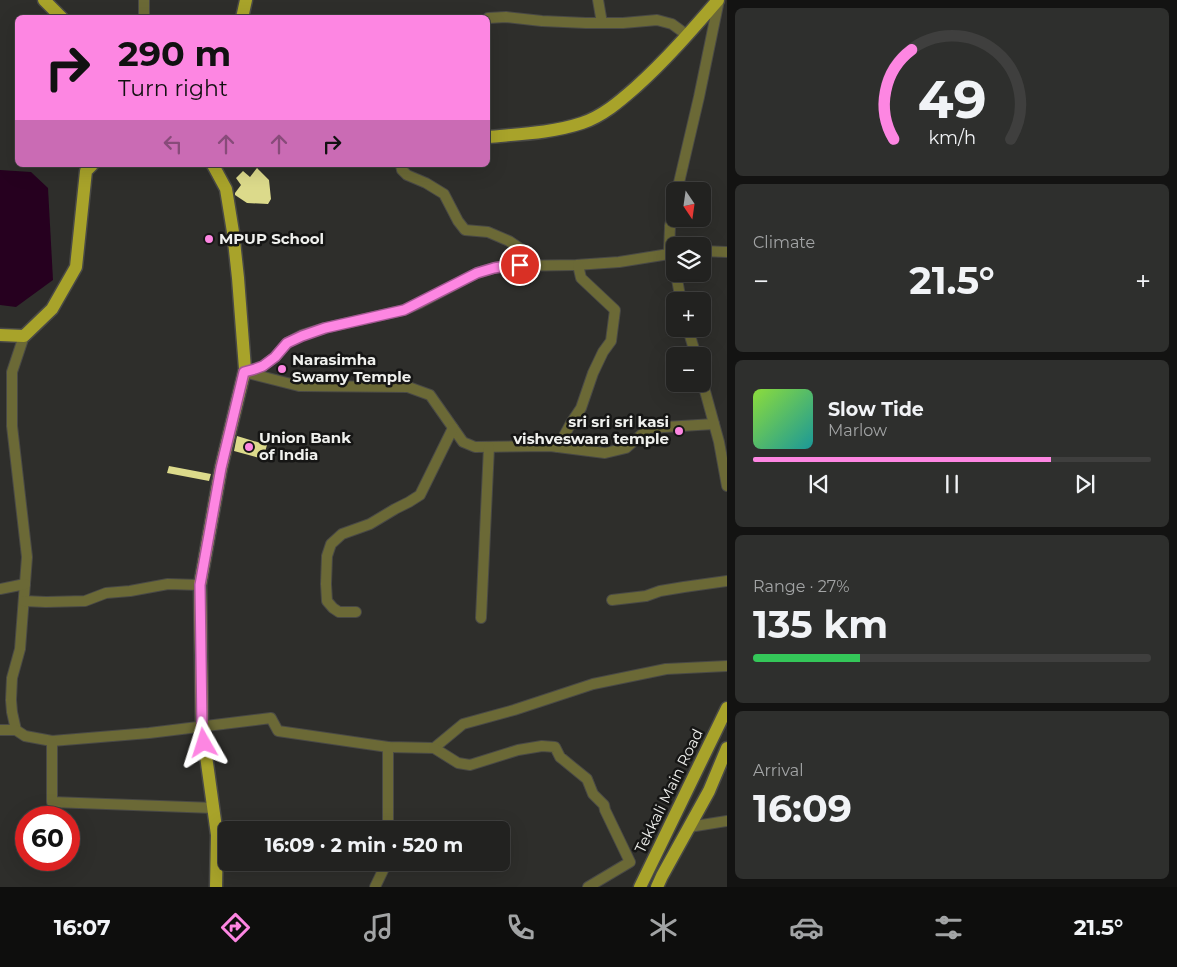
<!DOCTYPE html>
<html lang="en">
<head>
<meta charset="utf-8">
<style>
	:root { --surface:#222220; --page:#2e2f2d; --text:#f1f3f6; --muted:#a2a4a5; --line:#3f3f3e; --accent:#fd86e2 }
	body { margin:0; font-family:Montserrat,sans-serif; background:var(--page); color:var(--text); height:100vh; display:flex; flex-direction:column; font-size:19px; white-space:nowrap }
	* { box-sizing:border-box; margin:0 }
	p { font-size:16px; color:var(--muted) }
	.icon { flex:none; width:28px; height:28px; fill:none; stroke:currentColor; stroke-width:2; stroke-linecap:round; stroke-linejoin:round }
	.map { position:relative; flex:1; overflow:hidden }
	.sheet { display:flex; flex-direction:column; gap:8px; padding:8px; background:#131312; width:450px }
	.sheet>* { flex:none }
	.top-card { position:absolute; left:15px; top:15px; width:475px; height:152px; border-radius:8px; box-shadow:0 5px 20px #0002,0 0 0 1px var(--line); background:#fd86e2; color:#111; overflow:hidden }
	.needle { width:32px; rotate:167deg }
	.tools { position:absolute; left:666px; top:182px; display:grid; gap:10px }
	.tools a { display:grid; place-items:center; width:45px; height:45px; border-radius:8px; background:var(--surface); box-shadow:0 5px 20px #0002,0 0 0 1px var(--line); font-size:25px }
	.speed { position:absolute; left:15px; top:806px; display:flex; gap:10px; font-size:25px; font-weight:700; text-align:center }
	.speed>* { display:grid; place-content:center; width:65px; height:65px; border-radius:50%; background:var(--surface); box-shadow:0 5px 20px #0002,0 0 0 1px var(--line); line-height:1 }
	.speed .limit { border:8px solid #d22; background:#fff; color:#111 }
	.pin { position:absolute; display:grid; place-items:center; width:42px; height:42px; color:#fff; margin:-21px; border:2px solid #fff; border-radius:50%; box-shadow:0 1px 5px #0007 }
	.me { position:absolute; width:55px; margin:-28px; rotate:354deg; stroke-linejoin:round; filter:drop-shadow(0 0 4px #0008) }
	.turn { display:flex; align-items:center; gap:18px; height:105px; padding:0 20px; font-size:22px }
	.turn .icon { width:65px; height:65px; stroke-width:2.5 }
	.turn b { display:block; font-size:35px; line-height:42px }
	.lanes { display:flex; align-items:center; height:48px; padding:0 20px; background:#0003; justify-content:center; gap:25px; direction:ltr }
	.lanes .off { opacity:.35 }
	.big { font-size:38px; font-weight:700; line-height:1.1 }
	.sheet .card { flex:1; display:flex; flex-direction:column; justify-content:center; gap:8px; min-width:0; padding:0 18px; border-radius:8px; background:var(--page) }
	.sheet .dial { align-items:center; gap:0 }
	.dial svg { height:130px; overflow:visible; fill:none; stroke:var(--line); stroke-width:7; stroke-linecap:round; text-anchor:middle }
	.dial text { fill:var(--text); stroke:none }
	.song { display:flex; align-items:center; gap:15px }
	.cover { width:60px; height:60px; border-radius:8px; background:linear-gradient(135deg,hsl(90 70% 55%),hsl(180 70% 35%)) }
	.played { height:5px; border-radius:2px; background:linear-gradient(90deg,var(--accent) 75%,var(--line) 75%) }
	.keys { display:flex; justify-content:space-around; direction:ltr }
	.heat { display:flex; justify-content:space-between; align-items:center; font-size:28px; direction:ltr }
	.charge { height:8px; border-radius:4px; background:linear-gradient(90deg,#34c759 27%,var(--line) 0) }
	.trip { position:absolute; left:218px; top:821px; width:292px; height:50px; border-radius:8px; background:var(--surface); box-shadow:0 5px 20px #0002,0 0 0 1px var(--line); font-weight:700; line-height:50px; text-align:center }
	.tabs { display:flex; height:80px; justify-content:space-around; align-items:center; background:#0e0e0d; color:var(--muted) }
	.tabs .icon { width:35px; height:35px }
	.tabs .current { color:var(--accent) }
	.tabs b { font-size:22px; color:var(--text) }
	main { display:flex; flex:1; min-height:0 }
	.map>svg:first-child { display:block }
	.water { fill:#26001f }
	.building { fill:#dcda8b }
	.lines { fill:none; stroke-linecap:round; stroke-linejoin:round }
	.minor-casing { stroke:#494946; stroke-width:12 }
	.major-casing { stroke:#494946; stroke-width:15 }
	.minor { stroke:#6b6936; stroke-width:10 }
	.major { stroke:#a8a32a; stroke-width:12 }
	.route-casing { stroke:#a45793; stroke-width:12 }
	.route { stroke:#fd86e2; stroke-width:9 }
	.poi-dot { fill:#fd86e2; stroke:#161615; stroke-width:2 }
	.labels { text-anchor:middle; stroke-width:5; stroke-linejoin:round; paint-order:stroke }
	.poi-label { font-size:15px; font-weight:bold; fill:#eff0ed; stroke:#161615; text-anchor:start }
	.street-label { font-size:15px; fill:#eff0ed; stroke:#161615 }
</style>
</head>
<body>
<main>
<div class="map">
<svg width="727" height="887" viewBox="0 0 727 887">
	<rect width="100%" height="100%" fill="#2e2e2b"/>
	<polygon class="water" points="0,170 31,172 48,188 53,280 16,307 0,305"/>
	<g class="building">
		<polygon points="257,168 269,180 271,199 268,204 247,203 235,195 235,193 241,185 236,178 243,171 250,177"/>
		<polygon points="237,436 267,445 263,459 234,451"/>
		<polygon points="169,466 211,474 209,481 167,473"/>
	</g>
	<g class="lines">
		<g class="minor-casing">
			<g id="minor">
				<polyline points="144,0 144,18"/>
				<polyline points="598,0 602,23"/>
				<polyline points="488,18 506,17 542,21 586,23 623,23 657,20 672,24 687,35"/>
				<polyline points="401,165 402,170 407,175 426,183 444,194 458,221 465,230 488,232 509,241 531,256 534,265"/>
				<polyline points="677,191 699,97 719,0"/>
				<polyline points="702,251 727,252"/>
				<polyline points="673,253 675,269"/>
				<polyline points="669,254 670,226 675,202"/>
				<polyline points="676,274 681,301"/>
				<polyline points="688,329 696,356"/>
				<polyline points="24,336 12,372 12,426 27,557 20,649 12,678 11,700 12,712 16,730 25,736 52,741 149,733 271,718 278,731 388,747 434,748 463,724 514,710 593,684 666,669 727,666"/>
				<polyline points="247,371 263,366 275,357 287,343 302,335 325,328 404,310 420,303 477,273 494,268 506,266 576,265 619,262 675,253"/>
				<polyline points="244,372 299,386 408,387 430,395 463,442 475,447 550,446 605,453 626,448 649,428 714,424"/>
				<polyline points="702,380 719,442 727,486"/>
				<polyline points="558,447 571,423 581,408 593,373 603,352 611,341 615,310 581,278 578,265"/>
				<polyline points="0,589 25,584"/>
				<polyline points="612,600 646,596 660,591 684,587 727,581"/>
				<polyline points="24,601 46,602 85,601 106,593 130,591 168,584 200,585"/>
				<polyline points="356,612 339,612 333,608 327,601 326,584 327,556 331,544 342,534 370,524 395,509 409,502 420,495 453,428"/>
				<polyline points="481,618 489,447"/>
				<polyline points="0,730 16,730"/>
				<polyline points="52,741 52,802 214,808"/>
				<polyline points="434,748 458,763 470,765 518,750 542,746 555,747 560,757 587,779 593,794 604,805 605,810 630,862 588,887"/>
				<polyline points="689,827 727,821"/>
				<polyline points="388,830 388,747"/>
				<polyline points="375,887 387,862"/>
			</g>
		</g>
		<g class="major-casing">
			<g id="major">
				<polyline points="44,0 62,18"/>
				<polyline points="242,18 246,0"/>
				<path d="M488,137c31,-3 64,-4 94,-14 21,-7 38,-22 54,-36 30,-27 56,-57 82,-87"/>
				<polyline points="213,165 226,189 233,232 238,278 245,369 221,468 200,585 202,727 217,835 216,887"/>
				<polyline points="0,335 24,336 52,309 76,267 86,171 92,165"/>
				<polyline points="640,887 727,708"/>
				<polyline points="657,887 662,876 709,791 727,748"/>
			</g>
		</g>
		<use href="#minor" class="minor"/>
		<use href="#major" class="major"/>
	</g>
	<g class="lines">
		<g class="route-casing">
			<polyline id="route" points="204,743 202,727 200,585 221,468 244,372 255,369 263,366 275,357 287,343 302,336 325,328 404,310 477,273 494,268 506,266 520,265"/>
		</g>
		<use href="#route" class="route"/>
	</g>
	<g class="poi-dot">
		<circle cx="209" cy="239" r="5"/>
		<circle cx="282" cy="369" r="5"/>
		<circle cx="679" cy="431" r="5"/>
		<circle cx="249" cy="447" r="5"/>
	</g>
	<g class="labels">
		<g class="poi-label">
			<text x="219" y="244">MPUP School</text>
			<text x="292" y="365">Narasimha<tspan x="292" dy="17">Swamy Temple</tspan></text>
			<text x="669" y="427" text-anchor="end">sri sri sri kasi<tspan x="669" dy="17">vishveswara temple</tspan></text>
			<text x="259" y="443">Union Bank<tspan x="259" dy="17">of India</tspan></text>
		</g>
		<g class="street-label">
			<text transform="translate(669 791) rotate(-64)" y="5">Tekkali Main Road</text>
		</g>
	</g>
</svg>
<div class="tools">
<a><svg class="needle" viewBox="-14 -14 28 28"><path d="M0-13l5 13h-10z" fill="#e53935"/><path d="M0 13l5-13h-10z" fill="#a2a4a5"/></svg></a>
<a><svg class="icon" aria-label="layers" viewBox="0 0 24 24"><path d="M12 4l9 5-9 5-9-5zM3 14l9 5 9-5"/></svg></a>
<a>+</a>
<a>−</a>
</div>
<div class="speed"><div class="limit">60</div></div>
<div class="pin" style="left:520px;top:265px;background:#d93025"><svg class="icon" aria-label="arrive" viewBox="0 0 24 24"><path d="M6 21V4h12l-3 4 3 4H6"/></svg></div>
<svg class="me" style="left:204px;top:743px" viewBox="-20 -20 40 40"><path d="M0-17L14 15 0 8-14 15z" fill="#fd86e2" stroke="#fff" stroke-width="4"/></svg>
<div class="trip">16:09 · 2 min · 520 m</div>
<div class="top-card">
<div class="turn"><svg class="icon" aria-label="right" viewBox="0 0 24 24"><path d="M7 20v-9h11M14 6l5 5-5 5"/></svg><div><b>290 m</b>Turn right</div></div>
<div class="lanes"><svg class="icon off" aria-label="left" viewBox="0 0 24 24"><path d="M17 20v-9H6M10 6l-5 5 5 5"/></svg><svg class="icon off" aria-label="ahead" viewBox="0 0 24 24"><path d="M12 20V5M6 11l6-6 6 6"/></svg><svg class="icon off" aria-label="ahead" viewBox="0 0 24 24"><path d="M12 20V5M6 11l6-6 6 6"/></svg><svg class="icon" aria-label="right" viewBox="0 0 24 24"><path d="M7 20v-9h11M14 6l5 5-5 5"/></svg></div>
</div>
</div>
<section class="sheet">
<div class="card dial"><svg viewBox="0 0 100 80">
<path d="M14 69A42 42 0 1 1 86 69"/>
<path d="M14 69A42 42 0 0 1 25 14" stroke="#fd86e2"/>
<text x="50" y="56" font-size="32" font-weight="700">49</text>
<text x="50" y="72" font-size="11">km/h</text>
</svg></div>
<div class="card"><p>Climate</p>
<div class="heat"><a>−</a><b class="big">21.5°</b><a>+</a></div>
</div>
<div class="card">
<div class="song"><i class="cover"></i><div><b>Slow Tide</b><p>Marlow</p></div></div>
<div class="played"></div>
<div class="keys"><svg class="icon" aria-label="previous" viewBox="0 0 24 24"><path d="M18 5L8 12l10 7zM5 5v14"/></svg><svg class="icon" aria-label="pause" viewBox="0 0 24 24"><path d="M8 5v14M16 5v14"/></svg><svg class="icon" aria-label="next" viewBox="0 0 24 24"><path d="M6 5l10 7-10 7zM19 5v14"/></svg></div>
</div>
<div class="card"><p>Range · 27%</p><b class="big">135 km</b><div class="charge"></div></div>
<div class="card"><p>Arrival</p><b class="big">16:09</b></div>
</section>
</main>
<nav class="tabs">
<b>16:07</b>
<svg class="icon current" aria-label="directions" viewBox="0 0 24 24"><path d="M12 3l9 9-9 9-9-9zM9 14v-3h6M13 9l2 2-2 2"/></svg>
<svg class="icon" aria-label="music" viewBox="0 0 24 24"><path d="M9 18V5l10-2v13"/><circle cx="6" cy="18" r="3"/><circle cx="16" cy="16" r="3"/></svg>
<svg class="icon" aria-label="phone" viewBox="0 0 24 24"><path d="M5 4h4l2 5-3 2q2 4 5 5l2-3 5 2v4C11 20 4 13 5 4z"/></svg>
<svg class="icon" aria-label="climate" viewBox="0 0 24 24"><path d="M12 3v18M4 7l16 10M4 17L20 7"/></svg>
<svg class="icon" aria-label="car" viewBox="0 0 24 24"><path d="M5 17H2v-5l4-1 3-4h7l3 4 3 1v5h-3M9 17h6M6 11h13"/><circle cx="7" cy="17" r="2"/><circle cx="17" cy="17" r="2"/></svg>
<svg class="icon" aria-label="filters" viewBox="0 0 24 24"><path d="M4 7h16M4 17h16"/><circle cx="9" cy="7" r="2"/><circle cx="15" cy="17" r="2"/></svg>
<b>21.5°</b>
</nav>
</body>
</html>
